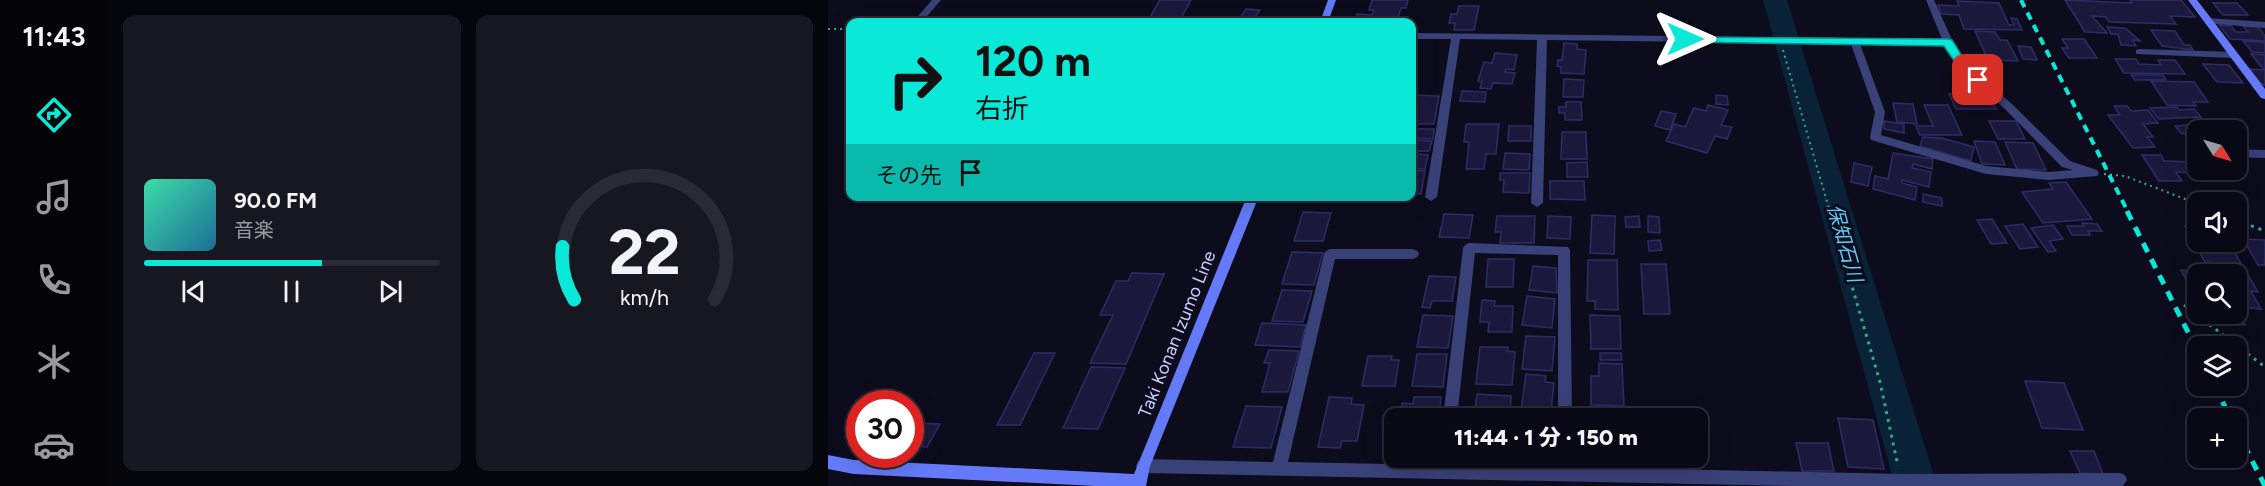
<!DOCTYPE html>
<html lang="ja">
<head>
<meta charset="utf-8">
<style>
	:root { --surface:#090915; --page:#171722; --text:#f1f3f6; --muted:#999aa0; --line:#292a34; --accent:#0ae8d8 }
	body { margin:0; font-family:Figtree,"Noto Sans JP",sans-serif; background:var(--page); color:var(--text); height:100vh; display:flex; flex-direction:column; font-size:22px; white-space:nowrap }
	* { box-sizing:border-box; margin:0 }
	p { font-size:20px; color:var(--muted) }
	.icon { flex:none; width:33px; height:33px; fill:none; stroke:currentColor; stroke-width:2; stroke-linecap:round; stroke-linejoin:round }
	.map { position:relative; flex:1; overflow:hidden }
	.side { display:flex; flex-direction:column; gap:15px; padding:15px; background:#05050c; width:720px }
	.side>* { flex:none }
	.top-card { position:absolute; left:18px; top:18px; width:570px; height:183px; border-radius:12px; box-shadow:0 6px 24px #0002,0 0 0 2px var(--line); background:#0ae8d8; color:#111; overflow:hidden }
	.needle { width:39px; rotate:127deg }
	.fabs { position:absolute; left:1359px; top:120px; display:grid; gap:12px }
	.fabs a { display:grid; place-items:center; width:60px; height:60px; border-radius:12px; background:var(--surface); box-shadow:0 6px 24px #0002,0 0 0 2px var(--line); font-size:30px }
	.speed { position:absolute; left:18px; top:390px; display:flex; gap:12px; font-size:30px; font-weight:700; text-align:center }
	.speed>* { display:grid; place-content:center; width:78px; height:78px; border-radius:50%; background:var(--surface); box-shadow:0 6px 24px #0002,0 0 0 2px var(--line); line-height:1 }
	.speed .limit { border:9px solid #d22; background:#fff; color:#111 }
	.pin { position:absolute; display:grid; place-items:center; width:51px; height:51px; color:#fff; margin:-26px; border-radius:12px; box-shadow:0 3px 9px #0006 }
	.me { position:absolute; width:66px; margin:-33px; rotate:90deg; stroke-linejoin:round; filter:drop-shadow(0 0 4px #0008) }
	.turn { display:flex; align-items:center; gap:21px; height:126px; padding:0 30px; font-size:27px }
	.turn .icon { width:78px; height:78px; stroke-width:2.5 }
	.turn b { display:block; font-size:42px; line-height:51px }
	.then { display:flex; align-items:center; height:57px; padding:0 30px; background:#0003; gap:12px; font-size:22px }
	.side .tile { flex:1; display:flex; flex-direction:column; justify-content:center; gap:9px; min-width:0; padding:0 21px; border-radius:12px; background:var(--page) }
	.side .dial { align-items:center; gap:0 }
	.dial svg { height:156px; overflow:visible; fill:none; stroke:var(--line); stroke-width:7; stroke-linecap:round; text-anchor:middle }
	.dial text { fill:var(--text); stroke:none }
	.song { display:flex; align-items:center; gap:18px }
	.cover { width:72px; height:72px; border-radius:9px; background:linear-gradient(135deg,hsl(160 70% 55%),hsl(200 70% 35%)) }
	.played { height:6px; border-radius:3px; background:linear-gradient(90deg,var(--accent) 60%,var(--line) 60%) }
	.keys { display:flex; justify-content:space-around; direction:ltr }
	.side .tiles { flex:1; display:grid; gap:15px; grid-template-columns:repeat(2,1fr) }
	.trip { position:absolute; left:556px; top:408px; width:324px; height:60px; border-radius:12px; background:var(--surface); box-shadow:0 6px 24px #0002,0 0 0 2px var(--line); font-weight:800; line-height:60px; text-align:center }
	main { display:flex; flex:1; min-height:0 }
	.tabs { display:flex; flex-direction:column; width:108px; justify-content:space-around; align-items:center; background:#040408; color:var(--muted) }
	.tabs .icon { width:42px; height:42px }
	.tabs .on { color:var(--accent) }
	.tabs b { font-size:27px; color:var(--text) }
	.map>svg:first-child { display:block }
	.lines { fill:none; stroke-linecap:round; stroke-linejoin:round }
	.river { fill:#0a2237; fill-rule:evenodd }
	.building { fill:#1a193c; stroke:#2e2c67; stroke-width:1.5 }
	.path-far1 { stroke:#32a88d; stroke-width:2; stroke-dasharray:2 4; stroke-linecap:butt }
	.path { stroke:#32a88d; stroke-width:3; stroke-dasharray:3 5; stroke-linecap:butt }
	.street { fill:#394179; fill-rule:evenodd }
	.secondary { fill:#647af9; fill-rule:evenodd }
	.rail-far1 { stroke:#0ae8d8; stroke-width:4; stroke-dasharray:8 6; stroke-linecap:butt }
	.rail { stroke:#0ae8d8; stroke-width:5; stroke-dasharray:10 8; stroke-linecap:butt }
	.route { fill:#0ae8d8; stroke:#06978c; stroke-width:1.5 }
	.labels { text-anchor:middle; stroke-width:6; stroke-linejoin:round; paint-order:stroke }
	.street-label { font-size:18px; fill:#c9ccfd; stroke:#0c0c1c }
	.water-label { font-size:20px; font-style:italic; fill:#5ccaf8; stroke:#0c0c1c }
</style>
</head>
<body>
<main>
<nav class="tabs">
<b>11:43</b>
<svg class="icon on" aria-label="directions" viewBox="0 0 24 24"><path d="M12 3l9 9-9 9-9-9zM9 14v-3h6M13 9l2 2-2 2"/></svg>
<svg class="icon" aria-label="music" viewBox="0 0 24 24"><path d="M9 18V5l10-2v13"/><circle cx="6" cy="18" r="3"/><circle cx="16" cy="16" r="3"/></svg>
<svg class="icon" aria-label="phone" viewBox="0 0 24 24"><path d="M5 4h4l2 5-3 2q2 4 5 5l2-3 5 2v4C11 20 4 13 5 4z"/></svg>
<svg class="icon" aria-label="climate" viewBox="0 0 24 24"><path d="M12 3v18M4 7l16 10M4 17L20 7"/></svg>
<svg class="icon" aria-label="car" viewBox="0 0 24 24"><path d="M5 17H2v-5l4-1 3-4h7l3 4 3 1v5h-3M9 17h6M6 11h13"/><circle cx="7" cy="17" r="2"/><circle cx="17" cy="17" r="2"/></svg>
</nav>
<section class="side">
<div class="tiles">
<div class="tile">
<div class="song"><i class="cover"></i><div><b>90.0 FM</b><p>音楽</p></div></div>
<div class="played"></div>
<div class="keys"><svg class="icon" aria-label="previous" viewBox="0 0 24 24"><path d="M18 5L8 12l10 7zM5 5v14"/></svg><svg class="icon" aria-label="pause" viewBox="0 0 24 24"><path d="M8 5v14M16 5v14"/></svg><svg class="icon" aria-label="next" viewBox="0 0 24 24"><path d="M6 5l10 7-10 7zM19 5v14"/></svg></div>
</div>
<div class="tile dial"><svg viewBox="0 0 100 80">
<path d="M14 69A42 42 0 1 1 86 69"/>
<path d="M14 69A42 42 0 0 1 8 42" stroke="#0ae8d8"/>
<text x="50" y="56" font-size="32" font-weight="700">22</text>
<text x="50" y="72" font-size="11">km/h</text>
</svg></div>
</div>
</section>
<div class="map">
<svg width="1437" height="486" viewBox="0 0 1437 486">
	<rect width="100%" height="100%" fill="#0c0c1c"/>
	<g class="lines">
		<polygon class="river" points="935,0 959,0 1109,486 1067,486"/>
	</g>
	<g class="building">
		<polygon points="332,0 363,0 351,22 319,22"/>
		<polygon points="544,0 580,0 578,8 573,8 570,17 566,17 564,22 527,22 529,14 544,15 546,10 541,10"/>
		<polygon points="1237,0 1304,3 1302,0 1353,0 1367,17 1342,16 1348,24 1281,22 1278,17 1264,16 1279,33 1257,32"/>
		<polygon points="1129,1 1171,3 1181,25 1186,25 1183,18 1189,19 1194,30 1136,29 1131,15 1113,14 1110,5 1131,6"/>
		<polygon points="1385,3 1409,3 1420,15 1395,15"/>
		<polygon points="631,6 651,6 646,30 626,30 627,23 621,23 623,14 629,14"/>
		<polygon points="418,9 432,10 424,22 409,22"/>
		<polygon points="1391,25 1403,26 1408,32 1420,32 1415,26 1430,27 1437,36 1437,41 1402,39"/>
		<polygon points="1279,27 1297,28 1312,41 1305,40 1308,46 1293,45 1290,34 1283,34"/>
		<polygon points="1323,30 1347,31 1356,45 1362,45 1365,50 1334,46"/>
		<polygon points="1147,31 1167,32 1172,40 1179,40 1190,61 1160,60"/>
		<polygon points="1234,39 1256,39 1269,58 1241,58 1234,48 1240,48"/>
		<polygon points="1415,41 1437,42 1437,53 1424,52"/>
		<polygon points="736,43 749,44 749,49 758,50 756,74 733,73 733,67 729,66 730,60 734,60"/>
		<polygon points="1190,46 1203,47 1209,60 1195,59"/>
		<polygon points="667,53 689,55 686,70 678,69 677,72 687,73 684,84 665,83 663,89 652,88 654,82 650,81 656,62 664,63"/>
		<polygon points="1423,54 1437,55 1437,85 1433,84 1422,69 1436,70"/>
		<polygon points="1287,59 1308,59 1311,64 1333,65 1330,60 1347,60 1357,74 1296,73"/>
		<polygon points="1375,64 1401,65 1415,83 1389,82"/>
		<polygon points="1303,75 1335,75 1338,80 1307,80"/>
		<polygon points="736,79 756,80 755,97 735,97"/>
		<polygon points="1323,81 1366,82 1380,102 1365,102 1368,106 1339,105"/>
		<polygon points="634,91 658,92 657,102 632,101"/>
		<polygon points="1121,94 1160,94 1168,109 1128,109"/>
		<polygon points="584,95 611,96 606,124 584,124"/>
		<polygon points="888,95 899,96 900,105 888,104"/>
		<polygon points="738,102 753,102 754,120 737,120 737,113 731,113 731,107 738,107"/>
		<polygon points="1065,103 1085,104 1089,124 1069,122"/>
		<polygon points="880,105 900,110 893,125 904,127 899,139 887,136 879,153 838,141 846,124 857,127 866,108 878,111"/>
		<polygon points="1096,105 1120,105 1134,135 1092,135 1088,126 1105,126"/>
		<polygon points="1286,106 1299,106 1303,111 1320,110 1330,123 1315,124 1325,137 1319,137 1327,147 1305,148 1280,115 1292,115"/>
		<polygon points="1349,107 1351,110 1366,109 1373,117 1331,119 1322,108"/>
		<polygon points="833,111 848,114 842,130 827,126"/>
		<polygon points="1056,121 1076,124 1076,133 1056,129"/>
		<polygon points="1161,121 1188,121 1197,139 1170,139"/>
		<polygon points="1378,123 1385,130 1354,134 1347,126"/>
		<polygon points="638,124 671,124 668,154 658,154 656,169 638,169 641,142 636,142"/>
		<polygon points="681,126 703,126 703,141 680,141"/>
		<polygon points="584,129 606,129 605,139 584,138"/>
		<polygon points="734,132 758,132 759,159 733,159"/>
		<polygon points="1095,137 1114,138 1146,147 1143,161 1092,146"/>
		<polygon points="584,140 604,141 601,151 584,151"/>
		<polygon points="1146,141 1167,142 1177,165 1154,164"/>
		<polygon points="1177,142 1205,143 1218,170 1189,169"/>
		<polygon points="677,153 702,154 701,170 675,169"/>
		<polygon points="1065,153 1105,159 1104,169 1085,164 1084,168 1103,172 1101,187 1074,180 1074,183 1089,187 1087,200 1045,189 1047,176 1060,179"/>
		<polygon points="584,154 600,155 597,169 584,168"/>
		<polygon points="1314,155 1333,155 1336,161 1367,162 1370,170 1375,173 1348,172 1354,181 1331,181"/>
		<polygon points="759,162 760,177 739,177 739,163"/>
		<polygon points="1026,163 1044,167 1040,186 1023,182"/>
		<polygon points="584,170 597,171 593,194 584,193"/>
		<polygon points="672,173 702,173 701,193 675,192 676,180 672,180"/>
		<polygon points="722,181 756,181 757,200 722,199"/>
		<polygon points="1238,182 1264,219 1215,223 1194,192 1225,189 1221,183"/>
		<polygon points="1095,194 1114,198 1114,206 1095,202"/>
		<polygon points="475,212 503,213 495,241 466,241"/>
		<polygon points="616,214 645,215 641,238 611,237"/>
		<polygon points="764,215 787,216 786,254 762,253"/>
		<polygon points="669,216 707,216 706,243 672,243 673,232 667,232"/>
		<polygon points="720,216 743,217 742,239 719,238"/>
		<polygon points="811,216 812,227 798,227 797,217"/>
		<polygon points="820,216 831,217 832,233 820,232"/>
		<polygon points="1164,219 1179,243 1163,244 1149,220"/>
		<polygon points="1254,223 1269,224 1274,231 1260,231 1262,235 1244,235 1239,226 1256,226"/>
		<polygon points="1195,224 1210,247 1192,249 1177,226"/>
		<polygon points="1225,225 1235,239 1221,241 1228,251 1220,252 1203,228"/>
		<polygon points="1357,226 1370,227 1370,242 1408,242 1408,232 1413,239 1437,240 1437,265 1430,265 1418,244 1401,243 1430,292 1423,291 1433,309 1413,307 1408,300 1408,274 1370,274 1370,291 1364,291 1353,270 1395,273 1389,263 1377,262"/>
		<polygon points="832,240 834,250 821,251 820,241"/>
		<polygon points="464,252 495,253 486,285 454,284"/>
		<polygon points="660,259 686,259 685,287 658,287"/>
		<polygon points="760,260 789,260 790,310 767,309 767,301 759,301"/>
		<polygon points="813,264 838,264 842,314 816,314"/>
		<polygon points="705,266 728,268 729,293 701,290"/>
		<polygon points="304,273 336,274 298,364 262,363 285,315 272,315 288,281 300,281"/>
		<polygon points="601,276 628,277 624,301 604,301 602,308 594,307"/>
		<polygon points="454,290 484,291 475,322 444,321"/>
		<polygon points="699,296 727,299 724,328 694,325"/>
		<polygon points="654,300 667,301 666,306 685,306 684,332 660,332 661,322 652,322"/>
		<polygon points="1408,312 1417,325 1399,324 1392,314"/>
		<polygon points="595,315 625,316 620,348 589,347"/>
		<polygon points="762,315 792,316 793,349 763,349"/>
		<polygon points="434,323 478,325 472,347 427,345"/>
		<polygon points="698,336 727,337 724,371 694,369"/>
		<polygon points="652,347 680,347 679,351 687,352 684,385 648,384"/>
		<polygon points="441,350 471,351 460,392 434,392 442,363 436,363"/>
		<polygon points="206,353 227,353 192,425 169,425"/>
		<polygon points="772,353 793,353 794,360 772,360"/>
		<polygon points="589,354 619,354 615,387 584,386"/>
		<polygon points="540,356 564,356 563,360 571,360 567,386 534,386"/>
		<polygon points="771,363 794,364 796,406 763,405 763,376 771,376"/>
		<polygon points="263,367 297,368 270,429 235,428"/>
		<polygon points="698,374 718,376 717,382 726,383 723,412 693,410"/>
		<polygon points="1197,381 1236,383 1255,430 1214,428"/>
		<polygon points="649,394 683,396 682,418 646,418"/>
		<polygon points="501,397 524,398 523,404 536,405 529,441 514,441 512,448 490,447"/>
		<polygon points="586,397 613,397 611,418 572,418 574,403 585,404"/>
		<polygon points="418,406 454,407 443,448 405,447"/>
		<polygon points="1010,418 1045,420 1056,469 1020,467"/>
		<polygon points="562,420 567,420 567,456 557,456"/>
		<polygon points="82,423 112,424 99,447 82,446"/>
		<polygon points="968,443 1000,443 1006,471 974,471"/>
		<polygon points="1242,451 1266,451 1275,474 1252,473"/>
		<polygon points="692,458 726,458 725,464 691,462"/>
	</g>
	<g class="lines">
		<g class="path-far1">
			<polyline points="0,29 22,29"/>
			<polyline points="955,50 1002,212"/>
			<polyline points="1276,174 1297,176 1370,204"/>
		</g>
		<g class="path">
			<polyline points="1002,211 1052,382 1070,466"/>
			<polyline points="1408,220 1437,231"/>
			<polyline points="1356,305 1437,367"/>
		</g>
		<g class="street">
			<polygon points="104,0 113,0 94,22 85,22"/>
			<path d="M1098,0h8l19,42 13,22 47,41 57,56 27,9 2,3 -2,3 -48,4 -63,-6 -115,-34 -1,-3 5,-25 -24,-68 -304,-4 -4,163 -6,4 -6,-4 6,-163 -77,-1 -23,158 -6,4 -6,-4 26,-158h-39v-6l530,6zM1032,44l85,1 14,23 46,41 57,58 11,3 -24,2 -63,-6 -105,-31 4,-23z"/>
			<polygon points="1380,18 1437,22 1437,28 1377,23 1377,19"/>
			<polygon points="1311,49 1406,52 1411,55 1406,58 1308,54 1308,50"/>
			<polygon points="1408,149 1437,150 1437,158 1408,157"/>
			<polygon points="641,243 740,247 742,250 744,418 730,418 730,255 647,253 629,418 615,418 635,248 637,245"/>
			<polygon points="502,249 585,249 589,251 591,254 589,257 585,259 507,259 460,462 610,465 611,458 625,458 625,465 731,467 731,458 745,458 745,467 1074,474 1292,473 1297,475 1299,480 1295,486 966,486 315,473 310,471 308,466 310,461 315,459 445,462 496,254 498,251"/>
		</g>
		<g class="secondary">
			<polygon points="500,0 508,0 500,22 492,22"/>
			<polygon points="1360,0 1369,0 1437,89 1437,99 1433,98"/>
			<polygon points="419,196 431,196 322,466 318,486 267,486 26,474 0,469 0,455 26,460 306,474"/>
		</g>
		<polyline class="rail-far1" points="1193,0 1300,212"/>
		<g class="rail">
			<polyline points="1299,211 1370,352"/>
			<polyline points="1386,386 1403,418"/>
			<polyline points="1408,429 1437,486"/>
		</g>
	</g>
	<polygon class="route" points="853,37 1120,39 1124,40 1139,64 1156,80 1146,82 1131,68 1116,46 857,42 853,41"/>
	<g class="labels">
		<g class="street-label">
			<text transform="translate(349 334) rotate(-68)" y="6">Taki Konan Izumo Line</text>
		</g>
		<g class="water-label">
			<text transform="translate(1017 243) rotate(74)" y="7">保知石川</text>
		</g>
	</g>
</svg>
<div class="fabs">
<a><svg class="needle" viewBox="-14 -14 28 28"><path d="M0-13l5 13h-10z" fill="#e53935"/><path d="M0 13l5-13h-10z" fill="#999aa0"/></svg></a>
<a><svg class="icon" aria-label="sound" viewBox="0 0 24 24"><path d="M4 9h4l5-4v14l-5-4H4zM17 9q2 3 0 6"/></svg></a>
<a><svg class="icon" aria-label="search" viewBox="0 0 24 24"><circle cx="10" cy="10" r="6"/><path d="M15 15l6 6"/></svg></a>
<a><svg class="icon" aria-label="layers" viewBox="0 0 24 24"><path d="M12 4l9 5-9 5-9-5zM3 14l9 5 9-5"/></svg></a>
<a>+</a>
</div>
<div class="speed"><div class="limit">30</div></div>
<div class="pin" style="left:1150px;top:80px;background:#d93025"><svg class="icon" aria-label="arrive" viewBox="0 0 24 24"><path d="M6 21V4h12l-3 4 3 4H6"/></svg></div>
<svg class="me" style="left:857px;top:39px" viewBox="-20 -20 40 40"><path d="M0-17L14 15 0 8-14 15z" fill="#0ae8d8" stroke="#fff" stroke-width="4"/></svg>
<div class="trip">11:44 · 1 分 · 150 m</div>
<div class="top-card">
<div class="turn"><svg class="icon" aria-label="right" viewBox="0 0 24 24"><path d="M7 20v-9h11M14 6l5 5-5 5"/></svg><div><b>120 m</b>右折</div></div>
<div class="then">その先<svg class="icon" aria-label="arrive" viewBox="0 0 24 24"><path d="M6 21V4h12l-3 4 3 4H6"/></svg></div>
</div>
</div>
</main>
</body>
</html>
